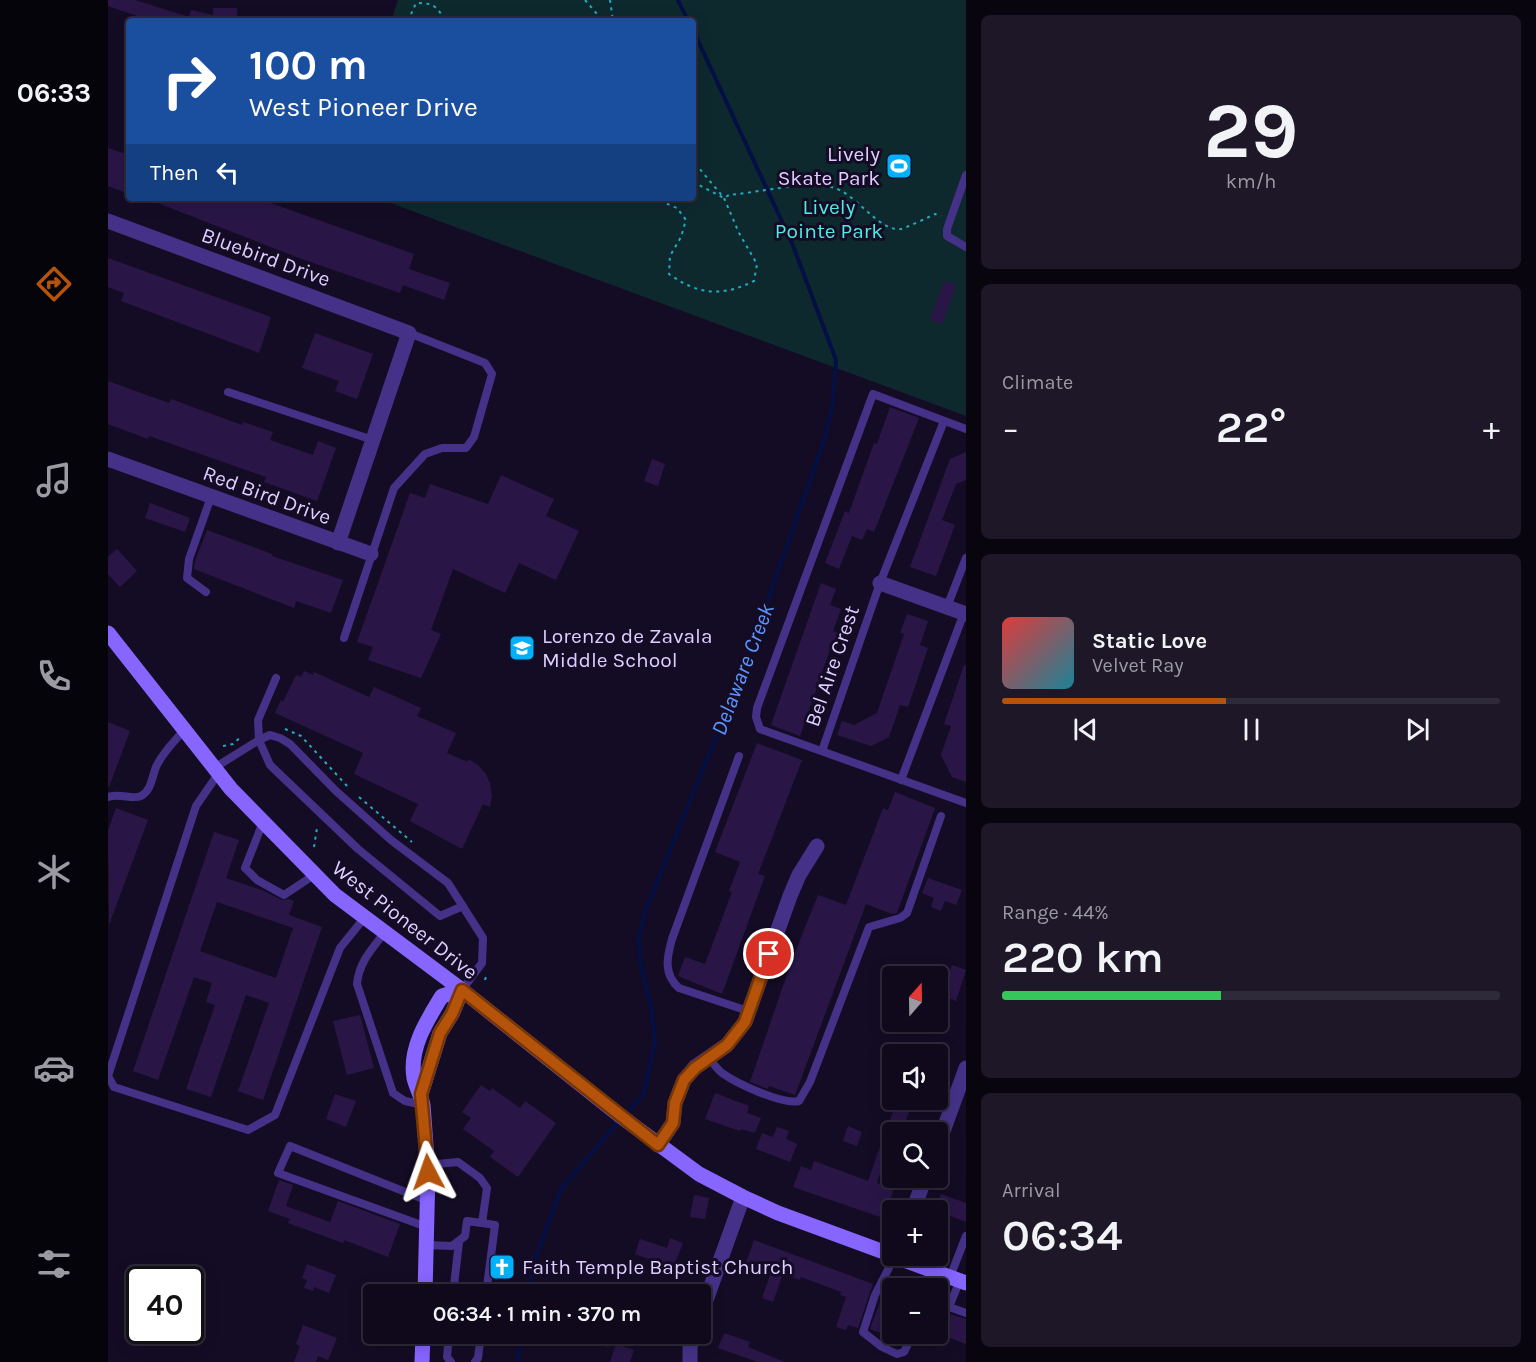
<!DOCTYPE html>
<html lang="en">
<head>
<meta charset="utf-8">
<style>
	:root { --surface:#0f091b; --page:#1d1728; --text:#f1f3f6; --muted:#9b9aa3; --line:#2f2a3a; --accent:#b45309 }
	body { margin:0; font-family:Karla,sans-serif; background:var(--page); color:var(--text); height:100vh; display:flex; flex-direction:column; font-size:22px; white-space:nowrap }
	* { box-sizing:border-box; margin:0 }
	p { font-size:20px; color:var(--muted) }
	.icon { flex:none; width:33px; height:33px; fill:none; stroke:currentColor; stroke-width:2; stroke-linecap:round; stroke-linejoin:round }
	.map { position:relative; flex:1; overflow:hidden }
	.side { display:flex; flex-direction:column; gap:15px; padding:15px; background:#08050f; width:570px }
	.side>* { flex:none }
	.top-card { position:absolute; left:18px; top:18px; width:570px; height:183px; border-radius:6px; box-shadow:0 3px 15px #0003,0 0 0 2px var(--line); background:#1a4fa0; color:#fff; overflow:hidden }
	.needle { width:39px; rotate:20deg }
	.tools { position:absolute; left:774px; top:966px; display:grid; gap:12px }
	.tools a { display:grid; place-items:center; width:66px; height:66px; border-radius:6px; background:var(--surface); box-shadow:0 3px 15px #0003,0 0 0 2px var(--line); font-size:30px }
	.speed { position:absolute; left:18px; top:1266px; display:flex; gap:12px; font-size:30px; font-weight:700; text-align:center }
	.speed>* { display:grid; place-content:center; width:78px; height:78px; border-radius:50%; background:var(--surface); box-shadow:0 3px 15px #0003,0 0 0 2px var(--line); line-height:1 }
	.speed .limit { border:3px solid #111; border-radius:9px; background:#fff; color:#111 }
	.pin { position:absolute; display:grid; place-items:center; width:51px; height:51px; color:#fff; margin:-26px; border:3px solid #fff; border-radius:50%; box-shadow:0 2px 6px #0007 }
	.me { position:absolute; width:66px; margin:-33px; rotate:356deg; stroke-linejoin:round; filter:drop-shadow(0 0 4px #0008) }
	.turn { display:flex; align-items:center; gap:21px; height:126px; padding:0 24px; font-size:27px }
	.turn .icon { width:78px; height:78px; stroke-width:2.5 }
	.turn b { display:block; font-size:42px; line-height:51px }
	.then { display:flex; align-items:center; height:57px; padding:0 24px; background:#0003; gap:12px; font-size:22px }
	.big { font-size:45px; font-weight:600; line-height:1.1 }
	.side .tile { flex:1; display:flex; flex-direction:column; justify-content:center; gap:9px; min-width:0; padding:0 21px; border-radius:9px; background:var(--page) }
	.side .dial { align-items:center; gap:0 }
	.dial b { font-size:78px; line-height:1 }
	.song { display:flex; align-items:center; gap:18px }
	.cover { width:72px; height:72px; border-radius:9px; background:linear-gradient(135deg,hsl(0 70% 55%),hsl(190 70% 35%)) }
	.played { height:6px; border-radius:3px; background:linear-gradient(90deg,var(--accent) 45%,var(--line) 45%) }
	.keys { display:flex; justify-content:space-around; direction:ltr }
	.heat { display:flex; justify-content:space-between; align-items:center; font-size:33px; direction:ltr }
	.charge { height:9px; border-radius:4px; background:linear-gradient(90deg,#34c759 44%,var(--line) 0) }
	.trip { position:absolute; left:255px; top:1284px; width:348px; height:60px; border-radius:6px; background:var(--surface); box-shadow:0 3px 15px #0003,0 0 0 2px var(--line); font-weight:600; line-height:60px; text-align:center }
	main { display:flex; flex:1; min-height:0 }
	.tabs { display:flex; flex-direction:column; width:108px; justify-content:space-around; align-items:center; background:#06040b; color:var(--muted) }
	.tabs .icon { width:42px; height:42px }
	.tabs .on { color:var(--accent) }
	.tabs b { font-size:27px; color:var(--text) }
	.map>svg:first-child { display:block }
	.green { fill:#0e292e }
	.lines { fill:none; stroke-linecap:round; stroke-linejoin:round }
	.stream { stroke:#040f44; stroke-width:4 }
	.building { fill:#291647; fill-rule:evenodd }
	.path { stroke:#22abc0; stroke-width:2; stroke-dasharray:3 4.5; stroke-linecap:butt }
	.lane { stroke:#453288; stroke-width:8 }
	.street { stroke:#453288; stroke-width:15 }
	.secondary { stroke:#8765ff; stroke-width:15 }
	.route-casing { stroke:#753606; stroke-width:15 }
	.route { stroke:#b45309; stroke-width:10 }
	.labels { text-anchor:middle; stroke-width:6; stroke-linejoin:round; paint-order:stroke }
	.poi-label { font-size:21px; fill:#ddceff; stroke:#140c24; text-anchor:start }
	.park-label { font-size:21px; fill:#4eebe2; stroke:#140c24 }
	.street-label { font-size:21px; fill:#ddceff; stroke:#140c24 }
	.water-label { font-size:22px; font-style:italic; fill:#5c95ff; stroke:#140c24 }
</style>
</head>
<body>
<main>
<nav class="tabs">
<b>06:33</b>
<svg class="icon on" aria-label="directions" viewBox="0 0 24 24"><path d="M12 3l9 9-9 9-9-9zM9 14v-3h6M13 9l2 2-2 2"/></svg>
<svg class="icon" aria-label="music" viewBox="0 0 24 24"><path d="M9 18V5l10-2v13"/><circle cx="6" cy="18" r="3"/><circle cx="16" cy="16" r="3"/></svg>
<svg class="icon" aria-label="phone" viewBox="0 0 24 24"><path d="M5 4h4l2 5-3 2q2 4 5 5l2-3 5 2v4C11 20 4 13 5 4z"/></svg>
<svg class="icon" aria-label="climate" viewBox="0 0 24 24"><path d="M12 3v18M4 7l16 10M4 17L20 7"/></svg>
<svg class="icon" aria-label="car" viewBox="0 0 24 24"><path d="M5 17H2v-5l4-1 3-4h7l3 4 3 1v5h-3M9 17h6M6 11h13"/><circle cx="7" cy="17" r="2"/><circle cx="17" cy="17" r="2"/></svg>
<svg class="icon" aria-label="filters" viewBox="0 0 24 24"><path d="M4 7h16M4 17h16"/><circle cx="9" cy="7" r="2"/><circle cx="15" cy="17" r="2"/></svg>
</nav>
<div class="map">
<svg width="858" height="1362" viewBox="0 0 858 1362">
	<rect width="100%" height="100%" fill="#140c24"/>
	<polygon class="green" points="290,0 858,0 858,416 269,198 585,198 585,21 283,21"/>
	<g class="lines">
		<g class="stream">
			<polyline points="570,0 580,21"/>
			<polyline points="516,1116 535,1095 547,1042 543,1007 532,962 531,937 537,912 633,676 716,441 725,404 728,360 684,243 585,30"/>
			<polyline points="421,1294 427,1259 453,1189 511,1121"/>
			<polyline points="409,1362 414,1334"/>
		</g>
	</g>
	<g class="building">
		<polygon points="0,0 27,0 81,17 83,10 105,15 105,8 129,8 129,21 44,21 0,6"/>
		<polygon points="0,148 21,155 21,194 0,186"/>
		<polygon points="37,198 158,198 157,201 306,254 301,269 342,283 336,300 295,285 292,293 191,258"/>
		<polygon points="0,258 163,317 151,353 13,301 16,293 0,287"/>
		<polygon points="836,281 849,285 834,324 822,320"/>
		<polygon points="207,333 265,354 249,399 227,391 231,381 194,368"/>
		<polygon points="0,381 61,403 63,399 134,425 135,422 165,432 162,440 205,455 210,441 228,448 209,501 156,482 158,477 41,436 40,439 0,424"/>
		<polygon points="782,407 811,418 766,532 759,529 754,540 744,536 731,569 717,563 737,511 741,513 766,443 769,444"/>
		<polygon points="858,452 858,480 848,484 834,520 847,525 828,576 802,567 842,459"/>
		<polygon points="544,459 557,464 550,486 536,481"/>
		<polygon points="393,475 446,499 438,516 471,531 448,580 411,563 397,593 345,569 323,630 333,634 313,678 260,660 265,647 249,642 302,493 317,498 322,484 380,504"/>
		<polygon points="42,503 82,518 77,532 37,518"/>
		<polygon points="99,530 164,554 164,556 235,580 223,613 188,601 186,608 86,569 87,561"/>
		<polygon points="9,549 29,571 12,587 0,574 0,557"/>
		<polygon points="713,583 728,589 722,605 733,609 725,631 731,633 727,645 724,644 692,736 663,725"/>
		<polygon points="799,614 820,621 812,645 820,648 800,707 792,705 781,737 763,746 729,735 734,721 746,725 769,713 796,634 792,633"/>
		<polygon points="856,665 858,665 858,782 844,777 833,755 843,726 836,724"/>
		<polygon points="196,671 205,675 206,672 261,697 266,687 313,708 309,716 348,733 339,753 360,762 360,759 370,765 378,774 382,784 384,796 382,807 375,804 354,849 302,821 310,804 246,774 255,753 167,713 173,700 175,702 188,675 193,677"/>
		<polygon points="0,722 22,731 1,787 0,787"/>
		<polygon points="649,743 694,760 650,874 657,876 614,994 570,976 577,957 597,964 624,892 621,891 632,862 607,852"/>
		<polygon points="787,792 827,808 789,913 784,914 758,904 687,1095 661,1086 660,1089 642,1082 684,960 710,895 738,905 775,808 780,810"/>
		<polygon points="8,808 40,820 1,925 0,831"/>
		<path d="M106,832l25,8 -13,38 38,13 18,9 7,-1 5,2 -5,14 33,12 -59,173 -25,-9 31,-88 -23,-8 -35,102 -25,-8 29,-84 -9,-3 6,-19 -18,-6 -36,103 -25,-9zM109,902l76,26 -17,50 -76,-27z"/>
		<polygon points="820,878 854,890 848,905 837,901 833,911 823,907 826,898 814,893"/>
		<polygon points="844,965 858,970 848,1001 833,995"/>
		<polygon points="252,1015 266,1068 239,1075 225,1021"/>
		<polygon points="373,1085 382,1091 384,1088 412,1108 417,1101 448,1123 410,1177 382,1157 386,1151 355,1129 363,1118 354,1112"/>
		<polygon points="607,1093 641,1106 639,1113 653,1118 647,1133 633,1129 632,1131 597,1119"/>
		<polygon points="227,1094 248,1101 238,1127 218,1119"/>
		<polygon points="788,1104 802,1109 794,1131 780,1125"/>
		<polygon points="740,1126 754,1132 749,1146 735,1141"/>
		<polygon points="669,1127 681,1131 678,1139 689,1144 682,1162 648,1149 654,1133 665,1137"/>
		<polygon points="777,1132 784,1134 784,1161 777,1158 769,1183 786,1189 775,1218 685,1187 693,1166 703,1170 706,1161 760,1181"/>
		<polygon points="171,1180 185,1185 178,1206 222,1222 230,1201 292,1224 280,1257 236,1240 235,1243 180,1223 182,1219 160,1211"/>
		<polygon points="833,1194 858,1203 858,1222 827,1210"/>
		<polygon points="586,1195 601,1198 597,1219 582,1217"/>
		<polygon points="562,1238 575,1243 565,1268 527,1254 532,1239 559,1248"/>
		<polygon points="646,1240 765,1284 750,1328 740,1325 738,1330 728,1327 738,1297 732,1295 733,1292 693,1277 692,1280 675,1274 665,1302 654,1298 662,1275 645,1269 644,1274 635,1271"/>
		<polygon points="199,1264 228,1275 221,1293 206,1287 205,1291 196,1288 199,1280 194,1278"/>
		<polygon points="776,1291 784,1294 784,1337 762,1329"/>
		<polygon points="842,1314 858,1319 858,1344 834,1335"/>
		<polygon points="195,1325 229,1338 220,1360 210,1356 208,1362 186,1362 192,1346 188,1344"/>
		<polygon points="616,1333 642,1342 640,1347 677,1362 650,1362 610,1348"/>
		<polygon points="466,1334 505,1334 500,1347"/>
		<polygon points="508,1344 526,1350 522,1362 502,1362"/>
	</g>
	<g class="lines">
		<g class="path">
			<polyline points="477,0 495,21"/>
			<polyline points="502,0 505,21"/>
			<path d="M300,21l8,-18c12,0 19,1 25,11l-2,7"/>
			<path d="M585,182l31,16 5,-3c31,-3 71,-13 102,-8 25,5 47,45 70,42 3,0 30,-13 34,-15l6,2"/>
			<path d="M545,198l24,10 9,12 -5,17 -11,19 -1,18c29,21 53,23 85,7l3,-17 -18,-31 -15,-35 -31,-37"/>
			<polyline points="177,729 193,736 240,787"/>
			<polyline points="115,746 125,744 134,736"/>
			<polyline points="251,797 304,842"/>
			<polyline points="206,847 209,828 211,826"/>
			<polyline points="377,980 379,973"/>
		</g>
		<g class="lane">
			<polyline points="858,175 839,229 839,236 858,247"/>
			<polyline points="120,392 265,440"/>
			<polyline points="858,429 765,394 649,708 648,717 652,729 858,803"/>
			<polyline points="98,592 79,578 81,559 103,497"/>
			<polyline points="839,607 858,558"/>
			<polyline points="236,638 286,488 317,454 334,448 358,448 366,437 384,374 377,363 301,333"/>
			<polyline points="168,678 150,720 151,740 162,765 250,849 332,916 355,906"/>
			<polyline points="714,751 772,583 836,421"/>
			<path d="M631,756l-67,183c-5,18 -9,35 7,49l69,23"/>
			<polyline points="106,768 151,740 162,735 172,738 182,744 228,791 283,840 340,883 375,938 374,963 354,990"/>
			<polyline points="110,774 88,806 0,1076 6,1087 140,1130 167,1115 232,948 257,917"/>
			<polyline points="793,780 856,613"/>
			<path d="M0,797c12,-4 25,3 33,-1 10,-5 11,-19 15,-29 6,-14 19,-26 29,-38"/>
			<polyline points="155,822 137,868 149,880 176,895 206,875"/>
			<path d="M277,932c-13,17 -26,30 -28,52l36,109 12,8 18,4"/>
			<path d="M601,1058c4,5 8,11 13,15 14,10 60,32 77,28l11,-19 59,-155 31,-9 7,-5 34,-97"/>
			<polyline points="374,1223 387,1225 378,1294"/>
			<polyline points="319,1227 170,1173 182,1146 320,1201"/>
			<polyline points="318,1245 344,1246 357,1236 359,1221 374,1223 379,1188 372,1178 350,1162 319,1165"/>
			<polyline points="787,1256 767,1295 755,1332 774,1347 789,1354 796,1352 805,1334"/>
			<polyline points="842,1277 858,1236"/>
			<polyline points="774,1281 792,1288"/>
			<polyline points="823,1288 829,1272"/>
			<polyline points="345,1294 351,1242"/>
			<polyline points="830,1303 858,1313"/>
			<polyline points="841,1307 852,1280"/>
			<polyline points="341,1334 339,1357 343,1362"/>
			<polyline points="367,1362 370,1358 373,1334"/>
		</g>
		<g class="street">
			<polyline points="0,221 301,333 230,543"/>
			<polyline points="0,459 263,554"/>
			<polyline points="772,583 858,614"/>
			<polyline points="550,1145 565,1123 567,1103 576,1080 587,1067 619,1045 637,1022 682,896 691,875 709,846"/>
			<polyline points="830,1145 858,1068"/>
			<polyline points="805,1210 817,1178"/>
			<polyline points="592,1317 635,1197"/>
			<polyline points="582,1362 582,1346 587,1334"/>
		</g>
		<g class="secondary">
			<polyline points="0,633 123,789 227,895 354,990 511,1115 591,1174 635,1197 670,1213 784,1255"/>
			<polyline points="313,1094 332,1033 344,1014 354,990"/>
			<polyline points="785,1256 858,1283"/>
			<path d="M317,1294l3,-122 -5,-67c-2,-10 -7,-18 -9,-27 -5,-29 12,-56 26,-79l2,-3 20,-6"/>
			<polyline points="314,1362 315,1334"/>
		</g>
	</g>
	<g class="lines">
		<g class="route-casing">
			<polyline id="route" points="320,1172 313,1094 332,1033 344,1014 354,990 550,1145 565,1123 567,1103 576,1080 587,1068 619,1045 637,1022 661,954"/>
		</g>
		<use href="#route" class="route"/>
	</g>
	<defs>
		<g id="stadium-square" transform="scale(1.35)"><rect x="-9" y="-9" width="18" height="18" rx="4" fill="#00b1f9" stroke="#140c24"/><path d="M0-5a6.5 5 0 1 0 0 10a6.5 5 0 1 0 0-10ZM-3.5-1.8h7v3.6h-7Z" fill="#fff"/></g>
		<g id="school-square" transform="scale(1.35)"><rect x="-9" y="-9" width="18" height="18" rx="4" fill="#00b1f9" stroke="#140c24"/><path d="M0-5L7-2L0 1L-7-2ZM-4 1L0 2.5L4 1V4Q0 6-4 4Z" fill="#fff"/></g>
		<g id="church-square" transform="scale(1.35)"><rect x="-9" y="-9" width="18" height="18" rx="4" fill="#00b1f9" stroke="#140c24"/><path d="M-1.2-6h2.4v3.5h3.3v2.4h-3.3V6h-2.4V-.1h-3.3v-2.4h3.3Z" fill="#fff"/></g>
	</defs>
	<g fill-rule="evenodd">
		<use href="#stadium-square" x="791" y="166"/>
		<use href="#school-square" x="414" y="648"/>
		<use href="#church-square" x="394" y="1267"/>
	</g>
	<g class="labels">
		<g class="poi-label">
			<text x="772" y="161" text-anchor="end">Lively<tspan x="772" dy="24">Skate Park</tspan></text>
			<text x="434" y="643">Lorenzo de Zavala<tspan x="434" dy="24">Middle School</tspan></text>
			<text x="414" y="1274">Faith Temple Baptist Church</text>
		</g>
		<g class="park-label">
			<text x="721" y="214">Lively<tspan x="721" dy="24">Pointe Park</tspan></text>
		</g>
		<g class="street-label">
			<text transform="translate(158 257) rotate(20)" y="7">Bluebird Drive</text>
			<text transform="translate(159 495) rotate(20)" y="7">Red Bird Drive</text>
			<text transform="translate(724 666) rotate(-71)" y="7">Bel Aire Crest</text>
			<text transform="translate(297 920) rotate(38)" y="7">West Pioneer Drive</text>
		</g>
		<g class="water-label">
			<text transform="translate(634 669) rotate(-69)" y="8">Delaware Creek</text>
		</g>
	</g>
</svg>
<div class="tools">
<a><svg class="needle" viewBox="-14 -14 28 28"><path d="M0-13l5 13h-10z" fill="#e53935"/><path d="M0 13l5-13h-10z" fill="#9b9aa3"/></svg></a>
<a><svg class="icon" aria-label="sound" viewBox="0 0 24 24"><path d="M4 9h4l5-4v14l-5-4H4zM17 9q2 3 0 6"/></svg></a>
<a><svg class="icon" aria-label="search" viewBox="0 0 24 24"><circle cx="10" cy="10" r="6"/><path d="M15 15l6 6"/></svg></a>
<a>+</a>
<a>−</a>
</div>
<div class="speed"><div class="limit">40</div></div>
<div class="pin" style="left:661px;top:954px;background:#d93025"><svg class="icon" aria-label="arrive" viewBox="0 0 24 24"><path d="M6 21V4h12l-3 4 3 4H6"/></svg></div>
<svg class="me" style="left:320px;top:1172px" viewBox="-20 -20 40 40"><path d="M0-17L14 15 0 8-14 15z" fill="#b45309" stroke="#fff" stroke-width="4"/></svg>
<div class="trip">06:34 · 1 min · 370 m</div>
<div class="top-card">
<div class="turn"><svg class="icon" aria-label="right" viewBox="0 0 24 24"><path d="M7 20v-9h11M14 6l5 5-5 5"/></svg><div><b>100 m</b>West Pioneer Drive</div></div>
<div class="then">Then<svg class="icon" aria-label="left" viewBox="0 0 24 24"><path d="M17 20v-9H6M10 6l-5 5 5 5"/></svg></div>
</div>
</div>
<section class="side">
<div class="tile dial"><b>29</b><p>km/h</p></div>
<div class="tile"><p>Climate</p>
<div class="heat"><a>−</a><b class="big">22°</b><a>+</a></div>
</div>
<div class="tile">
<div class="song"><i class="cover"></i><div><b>Static Love</b><p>Velvet Ray</p></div></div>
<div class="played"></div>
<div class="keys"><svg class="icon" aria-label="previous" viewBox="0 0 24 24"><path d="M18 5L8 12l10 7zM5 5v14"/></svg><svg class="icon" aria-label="pause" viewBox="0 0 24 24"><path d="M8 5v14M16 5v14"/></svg><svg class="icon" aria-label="next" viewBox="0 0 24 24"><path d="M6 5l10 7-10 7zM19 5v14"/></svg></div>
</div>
<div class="tile"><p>Range · 44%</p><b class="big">220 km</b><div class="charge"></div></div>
<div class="tile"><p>Arrival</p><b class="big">06:34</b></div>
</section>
</main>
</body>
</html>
